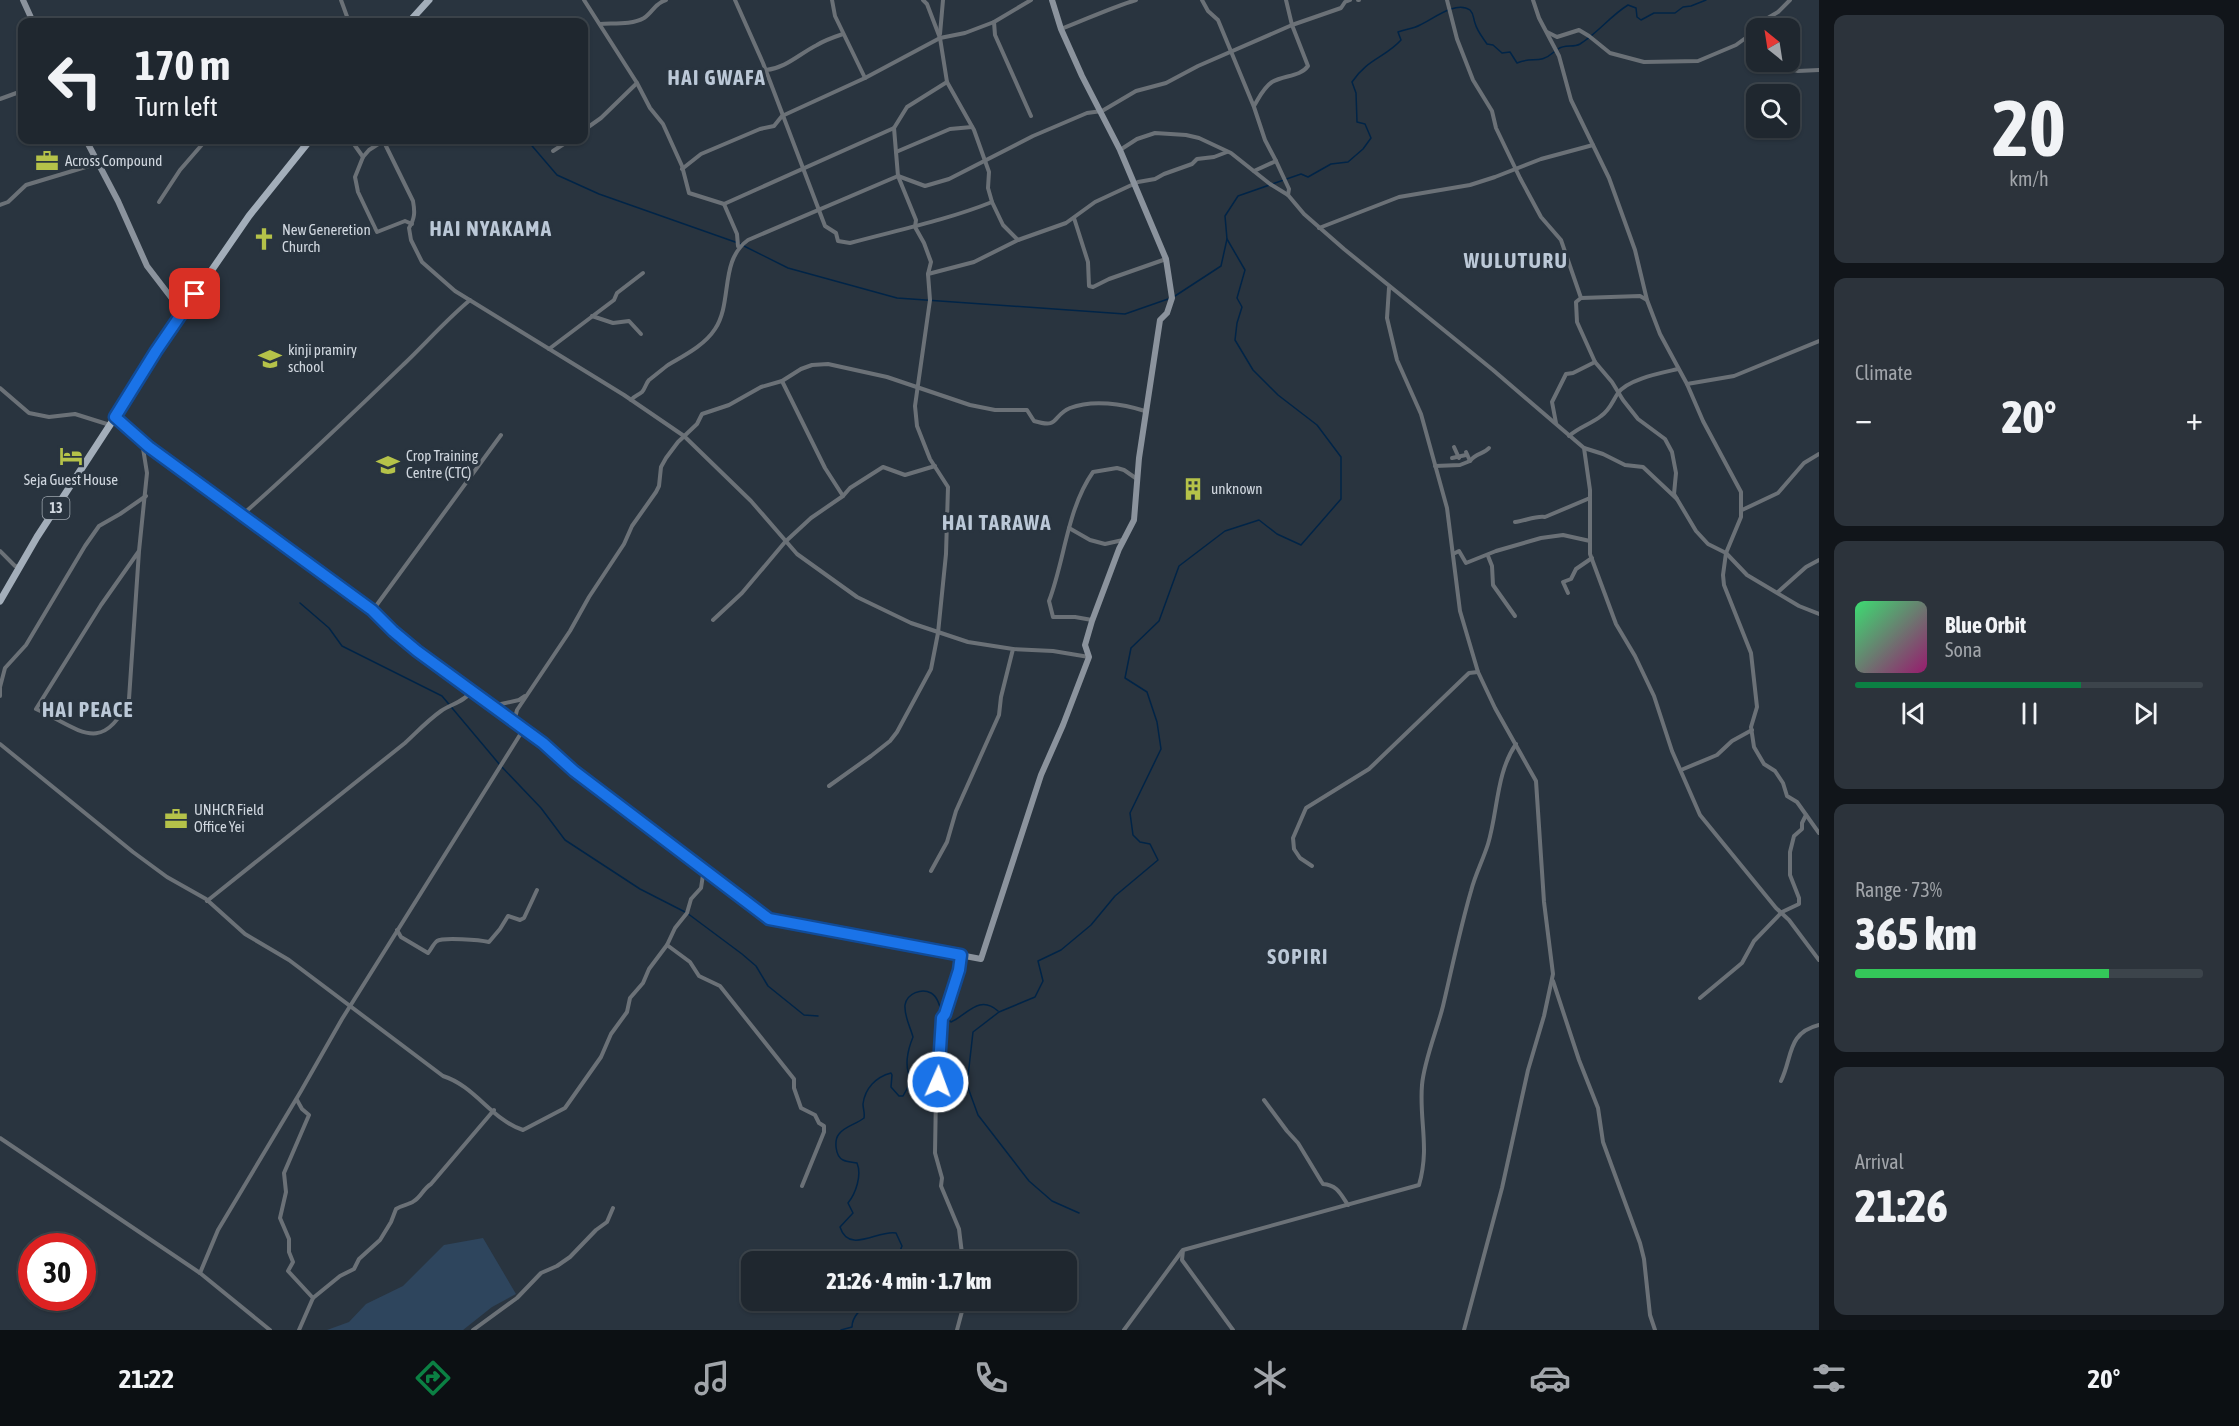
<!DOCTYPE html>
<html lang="en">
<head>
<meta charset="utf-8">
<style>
	:root { --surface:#1f272f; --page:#2c333b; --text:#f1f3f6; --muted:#a1a5aa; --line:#3c444b; --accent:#0b8043 }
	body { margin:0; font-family:"Asap Condensed",sans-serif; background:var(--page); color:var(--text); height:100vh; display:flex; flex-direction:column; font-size:22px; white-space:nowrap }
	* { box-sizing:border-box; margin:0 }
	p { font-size:20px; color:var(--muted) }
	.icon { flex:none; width:33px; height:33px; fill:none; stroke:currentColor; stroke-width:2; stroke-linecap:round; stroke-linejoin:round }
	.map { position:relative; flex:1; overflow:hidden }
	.sheet { display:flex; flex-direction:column; gap:15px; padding:15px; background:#11151a; width:420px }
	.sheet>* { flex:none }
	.hud { position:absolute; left:18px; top:18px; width:570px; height:126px; border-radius:12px; box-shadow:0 2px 4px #0004,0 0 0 2px var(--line); background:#1f272f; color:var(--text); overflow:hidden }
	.needle { width:39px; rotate:330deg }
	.fabs { position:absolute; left:1746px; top:18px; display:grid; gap:12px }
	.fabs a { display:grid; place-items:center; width:54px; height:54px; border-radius:12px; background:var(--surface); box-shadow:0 2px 4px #0004,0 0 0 2px var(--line); font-size:30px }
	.speed { position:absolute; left:18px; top:1233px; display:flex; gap:12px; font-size:30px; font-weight:700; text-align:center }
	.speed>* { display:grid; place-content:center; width:78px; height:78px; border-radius:50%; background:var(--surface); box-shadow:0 2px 4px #0004,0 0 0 2px var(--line); line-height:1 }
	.speed .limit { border:9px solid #d22; background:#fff; color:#111 }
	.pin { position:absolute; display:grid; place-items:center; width:51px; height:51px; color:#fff; margin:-26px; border-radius:12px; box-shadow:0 3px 9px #0006 }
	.me { position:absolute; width:66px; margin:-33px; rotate:2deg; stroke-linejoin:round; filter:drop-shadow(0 0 4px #0008) }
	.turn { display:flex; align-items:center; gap:21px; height:126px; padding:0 18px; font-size:27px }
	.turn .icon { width:78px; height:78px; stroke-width:2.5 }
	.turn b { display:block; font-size:42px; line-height:51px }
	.big { font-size:45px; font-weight:800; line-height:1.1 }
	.sheet .tile { flex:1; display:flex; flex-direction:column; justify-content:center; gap:9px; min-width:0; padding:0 21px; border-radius:12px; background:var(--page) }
	.sheet .dial { align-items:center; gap:0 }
	.dial b { font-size:78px; line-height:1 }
	.song { display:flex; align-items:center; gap:18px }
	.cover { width:72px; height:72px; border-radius:9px; background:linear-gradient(135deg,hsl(140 70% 55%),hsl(320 70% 35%)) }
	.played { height:6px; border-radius:3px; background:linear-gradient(90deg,var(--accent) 65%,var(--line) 65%) }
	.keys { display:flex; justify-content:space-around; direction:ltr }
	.heat { display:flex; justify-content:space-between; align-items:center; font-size:33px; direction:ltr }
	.charge { height:9px; border-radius:4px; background:linear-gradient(90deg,#34c759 73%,var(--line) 0) }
	.trip { position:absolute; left:741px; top:1251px; width:336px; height:60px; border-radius:12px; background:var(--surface); box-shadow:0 2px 4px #0004,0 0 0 2px var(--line); font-weight:800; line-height:60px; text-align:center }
	.menu { display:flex; height:96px; justify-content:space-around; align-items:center; background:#0c1013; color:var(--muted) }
	.menu .icon { width:42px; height:42px }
	.menu .active { color:var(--accent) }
	.menu b { font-size:27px; color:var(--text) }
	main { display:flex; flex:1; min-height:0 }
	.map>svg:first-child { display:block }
	.green { fill:#2e455d }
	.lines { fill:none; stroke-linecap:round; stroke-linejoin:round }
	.stream { stroke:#002447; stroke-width:1.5 }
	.street { stroke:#6b7177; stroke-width:4 }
	.secondary { stroke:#8b939d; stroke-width:6 }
	.primary { stroke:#a3aeba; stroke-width:7 }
	.route-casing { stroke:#114b97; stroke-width:15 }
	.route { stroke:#1a73e8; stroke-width:10 }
	.labels { text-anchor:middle; stroke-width:6; stroke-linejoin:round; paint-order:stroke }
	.shield { fill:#29343f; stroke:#9ea6af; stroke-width:1.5 }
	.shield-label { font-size:14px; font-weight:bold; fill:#d0d7df }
	.poi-label { font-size:15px; fill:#d0d7df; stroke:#29343f; text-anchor:start }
	.district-label { font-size:21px; font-weight:bold; letter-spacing:1.5px; fill:#bbc8d7; stroke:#29343f }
</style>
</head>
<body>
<main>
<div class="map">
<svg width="1819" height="1330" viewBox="0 0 1819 1330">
	<rect width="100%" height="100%" fill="#29343f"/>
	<polygon class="green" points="483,1238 516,1294 492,1307 463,1330 327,1330 349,1322 366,1304 403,1286 444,1245"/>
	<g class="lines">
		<g class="stream">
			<path d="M1558,49c7,-5 15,-1 22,-5 18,-11 30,-28 48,-39l8,3 1,9 4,3 13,-7h21l8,-6 8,-1 15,-6"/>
			<polyline points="527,140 557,175 599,194 738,243 788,268 897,298 1125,314 1168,299"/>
			<path d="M1175,296l46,-30 6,-27 -2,-23 13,-20 63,-22 7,3 23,-13 17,-2 15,-13 8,-11 -6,-14 -8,-2 -1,-29 -4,-11c15,-23 34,-25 49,-42l-3,-8c7,-3 15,-3 22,-7 13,-6 36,-25 50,-15 4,4 3,8 5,13 2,8 8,15 12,21l6,1 9,8 8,-1 7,11c16,-7 22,2 37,-11"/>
			<polyline points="300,603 329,628 342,646 442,696 500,765 541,808 565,840 640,889 687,913 742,954 756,966 768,986 804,1015 818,1016"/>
			<path d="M946,1017l5,5c16,-7 28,-28 47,-11"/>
			<polyline points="1079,1213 1052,1201 1029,1181 978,1115 967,1085 973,1032 999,1012 1035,997 1043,981 1038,961 1061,950 1091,925 1115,896 1158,860 1150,844 1140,842 1133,835 1130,813 1161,749 1157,722 1147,692 1125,678 1131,648 1159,621 1179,566 1225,531 1259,520 1277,534 1301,545 1341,499 1341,457 1317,425 1278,395 1253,370 1235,340 1237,323 1242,307 1237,298 1245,270 1227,239"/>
			<path d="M903,1262l-3,-11 2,-5 -6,-13c-17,-4 -47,22 -56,-6l13,-14 -5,-10c8,-10 14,-28 9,-40 -4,-1 -10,-1 -14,-3 -8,-4 -9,-20 -4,-26 6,-8 18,-10 25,-16 1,-5 -1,-9 -1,-14 2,-16 13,-27 28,-31l1,2 -1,12 8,9h4l9,-16c-9,-12 -4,-31 1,-43 -3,-11 -9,-21 -8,-32 2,-12 17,-17 26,-12 7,4 9,14 11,21"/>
			<path d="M841,1330l11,-3c0,-12 12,-21 23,-27"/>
		</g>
		<g class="street">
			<polyline points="341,0 349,22"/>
			<polyline points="584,0 637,83 650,108 663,124 682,166 689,193 724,204 894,128 907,107 947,82"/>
			<path d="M735,0l28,63 62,163 11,7 2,8 12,2c48,-13 97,-23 142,-41"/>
			<polyline points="832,0 835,16 865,78"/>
			<polyline points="923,0 927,4 940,38 947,82 974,130 989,172 988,188 992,202 1003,225 1018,240"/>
			<polyline points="1202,0 1208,11 1218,20 1254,107 1265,140 1276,161 1254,171"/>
			<polyline points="1358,0 1359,0"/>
			<polyline points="1447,0 1457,39 1473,80 1492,111 1496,128 1520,178 1541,217 1561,240 1581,298 1576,302 1577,322 1595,362 1612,382 1623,400 1638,419 1665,439 1672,452 1676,473 1674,494 1696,531 1708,544 1726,553 1747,575 1799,606 1819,614"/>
			<polyline points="1533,0 1539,18 1559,56 1571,100 1609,178 1635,250 1647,300 1660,334 1687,384 1703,421 1741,492 1741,517 1726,553 1723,575 1724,585 1751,653 1757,707 1751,727 1754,747 1764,764 1775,771 1783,783 1787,796 1797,802 1819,833"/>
			<polyline points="994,22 995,35 1031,116"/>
			<path d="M600,24c13,-1 32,1 44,-6 9,-6 11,-15 22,-18"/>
			<polyline points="1757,27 1761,22 1778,12 1790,0"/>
			<path d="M1061,29c26,-10 49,-21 75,-29"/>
			<polyline points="1547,32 1557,37 1579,30 1589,36 1610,53 1644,62 1698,61 1736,45 1747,37 1749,30 1758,28"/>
			<polyline points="940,34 943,0"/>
			<polyline points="1786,62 1790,69 1798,71 1819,70"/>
			<path d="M766,70c20,-2 33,-16 51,-25 8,-5 17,-8 26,-11"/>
			<polyline points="0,99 22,91"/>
			<path d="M1254,106c5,-8 9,-18 18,-24 12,-7 28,-5 36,-16l-16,-41 -6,-25"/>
			<polyline points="584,130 601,118 637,83"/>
			<polyline points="351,140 363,157"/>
			<path d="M383,140l30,61c2,11 2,17 -4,27l2,12 11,22 33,29 169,104 60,41 67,65 46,53 60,43 54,26 57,19 45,7 40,2 36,6"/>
			<polyline points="383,141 369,150 363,157 355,177 358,192 377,232 405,221 412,224"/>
			<polyline points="1120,150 1137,139 1155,133 1186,135 1199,138 1231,153 1270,184 1288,195 1304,214 1344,249 1493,370 1584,448 1590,490 1590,554 1616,624 1635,656 1654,696 1672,751 1700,815 1776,908 1789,920 1819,960"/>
			<polyline points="553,151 570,140"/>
			<polyline points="896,152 950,129 972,127"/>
			<polyline points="1276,161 1289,189 1288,195"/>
			<polyline points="682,169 701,154 760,129 774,126 782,116 865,78 940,38 965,33 994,22 1031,0"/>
			<polyline points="159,202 180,170 206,140"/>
			<polyline points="724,204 737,234 738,246"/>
			<polyline points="0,205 8,202 26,185 99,163"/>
			<polyline points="1074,218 1088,262 1089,286 1093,287 1109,279 1166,259"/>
			<polyline points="1319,228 1399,197 1470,185 1495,177 1541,159 1593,145"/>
			<polyline points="928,274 974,262 1018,240 1066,223 1095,202 1138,182 1155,179 1164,174 1192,164 1197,159 1214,157 1227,152"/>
			<polyline points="1389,288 1387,318 1397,360 1421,414 1447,508 1460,611 1478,672 1495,708 1536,781 1544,902 1553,974 1544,1016 1528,1070 1502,1188 1464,1330"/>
			<polyline points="1581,298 1640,296 1647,300"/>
			<polyline points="592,316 613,323 629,321 641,334"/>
			<polyline points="549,349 614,300 617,293 643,273"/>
			<polyline points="782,381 825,468 843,496"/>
			<polyline points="1687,384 1734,376 1819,341"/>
			<polyline points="0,388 29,413 49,417 75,414 110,425"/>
			<path d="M631,400c4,-5 6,-4 11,-8 3,-3 4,-9 7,-12 4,-3 15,-12 19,-15 15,-9 36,-19 47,-36 18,-27 4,-68 33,-89l150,-64 27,10 24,-7 84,-43 54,-23 15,-2 34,-20 30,-8 32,-17 94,-41 49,-17 4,-6 5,-2"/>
			<polyline points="1556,423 1552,402 1566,374 1573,373 1595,362"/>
			<path d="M1569,436c10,-9 22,-12 32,-20 9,-6 11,-14 17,-23 10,-14 43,-20 60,-24"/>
			<polyline points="1454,447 1459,458"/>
			<polyline points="1584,448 1603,454 1625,465 1643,467 1677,499"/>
			<polyline points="1452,458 1466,455"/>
			<path d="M1470,461c6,-8 14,-7 19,-13"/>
			<polyline points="1435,466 1460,465 1470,461 1466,452"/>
			<polyline points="1742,510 1778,493 1804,463 1819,454"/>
			<path d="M242,515c55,-48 109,-100 162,-151 22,-21 42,-44 66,-64"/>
			<path d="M1515,522c9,-1 23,-7 30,-5l45,-19"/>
			<polyline points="1069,528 1090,540 1105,544 1123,540"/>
			<polyline points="0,551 15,566 20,567"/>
			<path d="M139,551l-38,54 -65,104c41,18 66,49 93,-10l10,-148 8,-78 -5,-31"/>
			<polyline points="1453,554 1459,551 1466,563 1496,551 1541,538 1563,535 1590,541"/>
			<polyline points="1488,556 1492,566 1493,585 1515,616"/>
			<polyline points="1778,592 1806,567 1819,560"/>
			<polyline points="1568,593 1563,582 1571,579 1576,569 1592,558"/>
			<polyline points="373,610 501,435"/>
			<polyline points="713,620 742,593 785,542 811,518 843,496 850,488 883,467 905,475 935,466"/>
			<path d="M1092,620l-17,-3h-22l-4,-16c16,-42 18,-92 44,-129l24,-4 7,2 13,9"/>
			<polyline points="0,687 5,668 26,645 85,546 99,526 120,514 146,496"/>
			<polyline points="0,688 0,696"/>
			<polyline points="492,706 519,700 525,696"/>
			<path d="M514,722l3,-12 53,-79 19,-34 35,-53 8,-18 24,-34 3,-6 2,-19 5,-9 12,-16 19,-18 5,-10 27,-9 32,-18 21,-6 19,-12 11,-4 16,-1 59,13 83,28 25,5h32l7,11c27,8 17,-5 36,-13 23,-9 53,-4 75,3"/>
			<path d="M0,744l133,108 34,25 39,22 39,35 44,26 154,116c32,10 49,44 80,54l42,-22 36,-51 10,-23 16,-22 3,-14 13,-15 6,-14 18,-24"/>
			<polyline points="1681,770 1717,755 1732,741 1752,730"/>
			<polyline points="829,786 871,756 890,741 897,732 931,669 938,633 946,554 948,487 930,459 917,426 915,406 930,300 928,274 931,262 924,243 915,227 916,220 898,176 894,128"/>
			<polyline points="1312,866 1300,858 1294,849 1293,838 1306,808 1369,769 1469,673 1478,672"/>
			<polyline points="931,871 947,842 956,811 999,715 1001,697 1013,649"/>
			<polyline points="707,872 703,875 701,888 691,899 687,913 675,928 667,945 690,962 699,976 720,986 794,1079 794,1088 801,1108 815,1115 819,1123 824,1126 824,1132 802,1186"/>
			<path d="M207,901l198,-158c12,-11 22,-22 36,-32 10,-7 23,-9 31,-20"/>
			<path d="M397,930l4,7 27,16c3,-3 5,-9 9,-12 6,-4 43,-1 52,1l11,-13 8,-13 12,4 4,-2 13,-28"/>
			<polyline points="961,955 959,970 945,1014 941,1018 941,1040 938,1058 940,1075 936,1093 935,1153 942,1178 941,1186 959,1229 963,1262"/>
			<polyline points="1553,981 1579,1060 1598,1108 1603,1142 1611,1164 1640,1243 1644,1259 1650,1315 1655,1330"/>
			<polyline points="1700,998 1742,963 1754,941 1782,912 1799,904 1799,898 1790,875 1790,852 1794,836 1802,829 1802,823 1806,815"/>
			<path d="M1781,1081c12,-25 6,-48 38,-56"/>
			<polyline points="297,1100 302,1109 309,1115 284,1173 286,1192 280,1218 289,1239 289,1252 293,1262 288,1271 313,1298 299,1330"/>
			<path d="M1264,1100l23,31 11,12 23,38 2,3c14,1 17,9 25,21"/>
			<polyline points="0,1138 200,1273 270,1330"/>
			<polyline points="200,1273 218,1230 301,1091 342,1019 523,730"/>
			<path d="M313,1298l27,-22 14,-7 5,-10 21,-19 11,-18 5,-13c6,-4 13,-4 18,-8 7,-4 9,-12 17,-17l63,-74"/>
			<polyline points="473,1330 517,1298 541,1273 557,1266 570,1257 596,1230 607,1222 613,1208"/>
			<polyline points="957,1330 965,1300"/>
			<polyline points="1124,1330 1182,1251"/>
			<path d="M1233,1330l-51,-70 1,-10 236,-65c11,-38 0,-64 3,-100 2,-24 15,-55 21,-79 9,-38 17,-77 28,-115 4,-16 12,-31 17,-47 10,-33 8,-71 28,-100"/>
		</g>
		<g class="secondary">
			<polyline points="23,0 33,22"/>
			<polyline points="86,140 118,201 147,266 183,313"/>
			<polyline points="115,417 149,447 373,610 393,631 417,651 543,743 574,771 769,919 981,959 1041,775 1063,725 1089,657 1085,645 1092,621 1119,549 1134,520 1139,458 1160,320 1167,313 1172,298 1166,259 1120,150 1082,76 1061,29 1052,0"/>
		</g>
		<g class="primary">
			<polyline points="409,22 429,0"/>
			<polyline points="0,601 37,537 136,385 156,351 249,216 310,140"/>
		</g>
	</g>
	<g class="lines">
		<g class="route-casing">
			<polyline id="route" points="195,294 156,351 115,417 149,447 372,610 393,631 417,651 543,743 574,771 769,919 961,955 959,970 945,1014 942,1018 938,1082"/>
		</g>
		<use href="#route" class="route"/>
	</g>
	<defs>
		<g id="office-bare" transform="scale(1.8)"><path d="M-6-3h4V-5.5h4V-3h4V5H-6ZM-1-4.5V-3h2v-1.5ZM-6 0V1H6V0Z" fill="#b5c249" stroke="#29343f" stroke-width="2.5" paint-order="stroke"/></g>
		<g id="church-bare" transform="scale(1.8)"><path d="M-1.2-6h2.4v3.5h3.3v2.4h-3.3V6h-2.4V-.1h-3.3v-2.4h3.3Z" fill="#b5c249" stroke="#29343f" stroke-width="2.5" paint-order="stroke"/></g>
		<g id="school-bare" transform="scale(1.8)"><path d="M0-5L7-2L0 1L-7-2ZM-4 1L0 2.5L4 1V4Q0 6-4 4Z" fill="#b5c249" stroke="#29343f" stroke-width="2.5" paint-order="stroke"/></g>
		<g id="hotel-bare" transform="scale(1.8)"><path d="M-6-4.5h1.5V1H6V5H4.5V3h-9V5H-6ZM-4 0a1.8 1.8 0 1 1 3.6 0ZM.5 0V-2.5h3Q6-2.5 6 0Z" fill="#b5c249" stroke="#29343f" stroke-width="2.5" paint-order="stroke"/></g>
		<g id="university-bare" transform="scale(1.8)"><path d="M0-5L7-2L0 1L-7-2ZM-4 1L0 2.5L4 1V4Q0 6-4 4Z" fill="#b5c249" stroke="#29343f" stroke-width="2.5" paint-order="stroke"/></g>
		<g id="building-bare" transform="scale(1.8)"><path d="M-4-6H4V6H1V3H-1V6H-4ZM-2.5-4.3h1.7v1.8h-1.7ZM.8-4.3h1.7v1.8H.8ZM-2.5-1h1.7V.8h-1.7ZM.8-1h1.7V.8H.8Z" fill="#b5c249" stroke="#29343f" stroke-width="2.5" paint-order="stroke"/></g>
	</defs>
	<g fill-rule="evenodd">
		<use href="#office-bare" x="47" y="161"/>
		<use href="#church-bare" x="264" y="239"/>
		<use href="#school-bare" x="270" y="359"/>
		<use href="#hotel-bare" x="71" y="456"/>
		<use href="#university-bare" x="388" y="465"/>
		<use href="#building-bare" x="1193" y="489"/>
		<use href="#office-bare" x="176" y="819"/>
	</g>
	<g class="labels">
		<rect class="shield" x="42.5" y="497" width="27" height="22" rx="4.5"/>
		<g class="shield-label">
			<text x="56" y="513">13</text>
		</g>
		<g class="poi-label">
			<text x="65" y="166">Across Compound</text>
			<text x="282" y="235">New Generetion<tspan x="282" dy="17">Church</tspan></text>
			<text x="288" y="355">kinji pramiry<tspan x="288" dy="17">school</tspan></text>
			<text x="406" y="461">Crop Training<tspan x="406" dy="17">Centre (CTC)</tspan></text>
			<text x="71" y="485" text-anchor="middle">Seja Guest House</text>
			<text x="1211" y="494">unknown</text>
			<text x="194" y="815">UNHCR Field<tspan x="194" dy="17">Office Yei</tspan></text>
		</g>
		<g class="district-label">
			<text x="717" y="85">HAI GWAFA</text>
			<text x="491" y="236">HAI NYAKAMA</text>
			<text x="1516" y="268">WULUTURU</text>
			<text x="997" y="530">HAI TARAWA</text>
			<text x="88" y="717">HAI PEACE</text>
			<text x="1298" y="964">SOPIRI</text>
		</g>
	</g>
</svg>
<div class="fabs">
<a><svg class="needle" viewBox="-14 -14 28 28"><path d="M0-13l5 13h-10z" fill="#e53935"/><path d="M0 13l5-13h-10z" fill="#a1a5aa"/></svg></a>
<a><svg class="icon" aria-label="search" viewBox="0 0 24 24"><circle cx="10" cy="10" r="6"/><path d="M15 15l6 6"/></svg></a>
</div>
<div class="speed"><div class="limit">30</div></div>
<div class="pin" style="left:195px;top:294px;background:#d93025"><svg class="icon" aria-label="arrive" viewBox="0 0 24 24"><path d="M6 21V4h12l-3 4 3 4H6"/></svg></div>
<svg class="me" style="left:938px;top:1082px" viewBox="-20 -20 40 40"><circle r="17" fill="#1a73e8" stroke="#fff" stroke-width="3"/><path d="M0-11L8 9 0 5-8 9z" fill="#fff"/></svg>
<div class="trip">21:26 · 4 min · 1.7 km</div>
<div class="hud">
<div class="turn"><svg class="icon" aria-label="left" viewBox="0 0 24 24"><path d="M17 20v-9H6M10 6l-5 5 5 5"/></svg><div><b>170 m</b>Turn left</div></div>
</div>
</div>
<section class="sheet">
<div class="tile dial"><b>20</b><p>km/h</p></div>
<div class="tile"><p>Climate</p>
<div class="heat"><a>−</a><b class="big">20°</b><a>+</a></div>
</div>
<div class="tile">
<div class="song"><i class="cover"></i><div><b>Blue Orbit</b><p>Sona</p></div></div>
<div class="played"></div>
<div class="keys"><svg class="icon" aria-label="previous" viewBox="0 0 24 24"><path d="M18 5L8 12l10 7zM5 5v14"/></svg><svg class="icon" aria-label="pause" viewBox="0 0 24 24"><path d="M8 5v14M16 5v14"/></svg><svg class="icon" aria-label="next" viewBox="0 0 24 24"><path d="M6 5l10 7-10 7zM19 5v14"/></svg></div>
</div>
<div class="tile"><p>Range · 73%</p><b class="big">365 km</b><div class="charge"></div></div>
<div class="tile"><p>Arrival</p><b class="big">21:26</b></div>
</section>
</main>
<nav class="menu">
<b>21:22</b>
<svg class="icon active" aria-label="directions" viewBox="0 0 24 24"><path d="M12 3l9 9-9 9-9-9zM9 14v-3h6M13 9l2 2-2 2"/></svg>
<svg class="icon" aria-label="music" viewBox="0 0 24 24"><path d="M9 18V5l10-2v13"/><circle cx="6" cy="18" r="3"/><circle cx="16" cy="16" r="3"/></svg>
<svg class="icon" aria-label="phone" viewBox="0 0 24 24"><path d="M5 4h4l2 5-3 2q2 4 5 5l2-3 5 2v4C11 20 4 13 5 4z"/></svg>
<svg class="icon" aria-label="climate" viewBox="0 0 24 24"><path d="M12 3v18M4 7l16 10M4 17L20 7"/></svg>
<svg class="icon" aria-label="car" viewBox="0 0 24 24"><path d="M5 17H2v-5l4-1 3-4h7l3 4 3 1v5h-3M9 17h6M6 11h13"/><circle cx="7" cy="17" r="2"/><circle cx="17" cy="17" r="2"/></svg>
<svg class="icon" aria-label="filters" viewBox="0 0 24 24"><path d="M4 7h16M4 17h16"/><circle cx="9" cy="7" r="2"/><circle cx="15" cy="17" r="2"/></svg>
<b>20°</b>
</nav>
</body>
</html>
